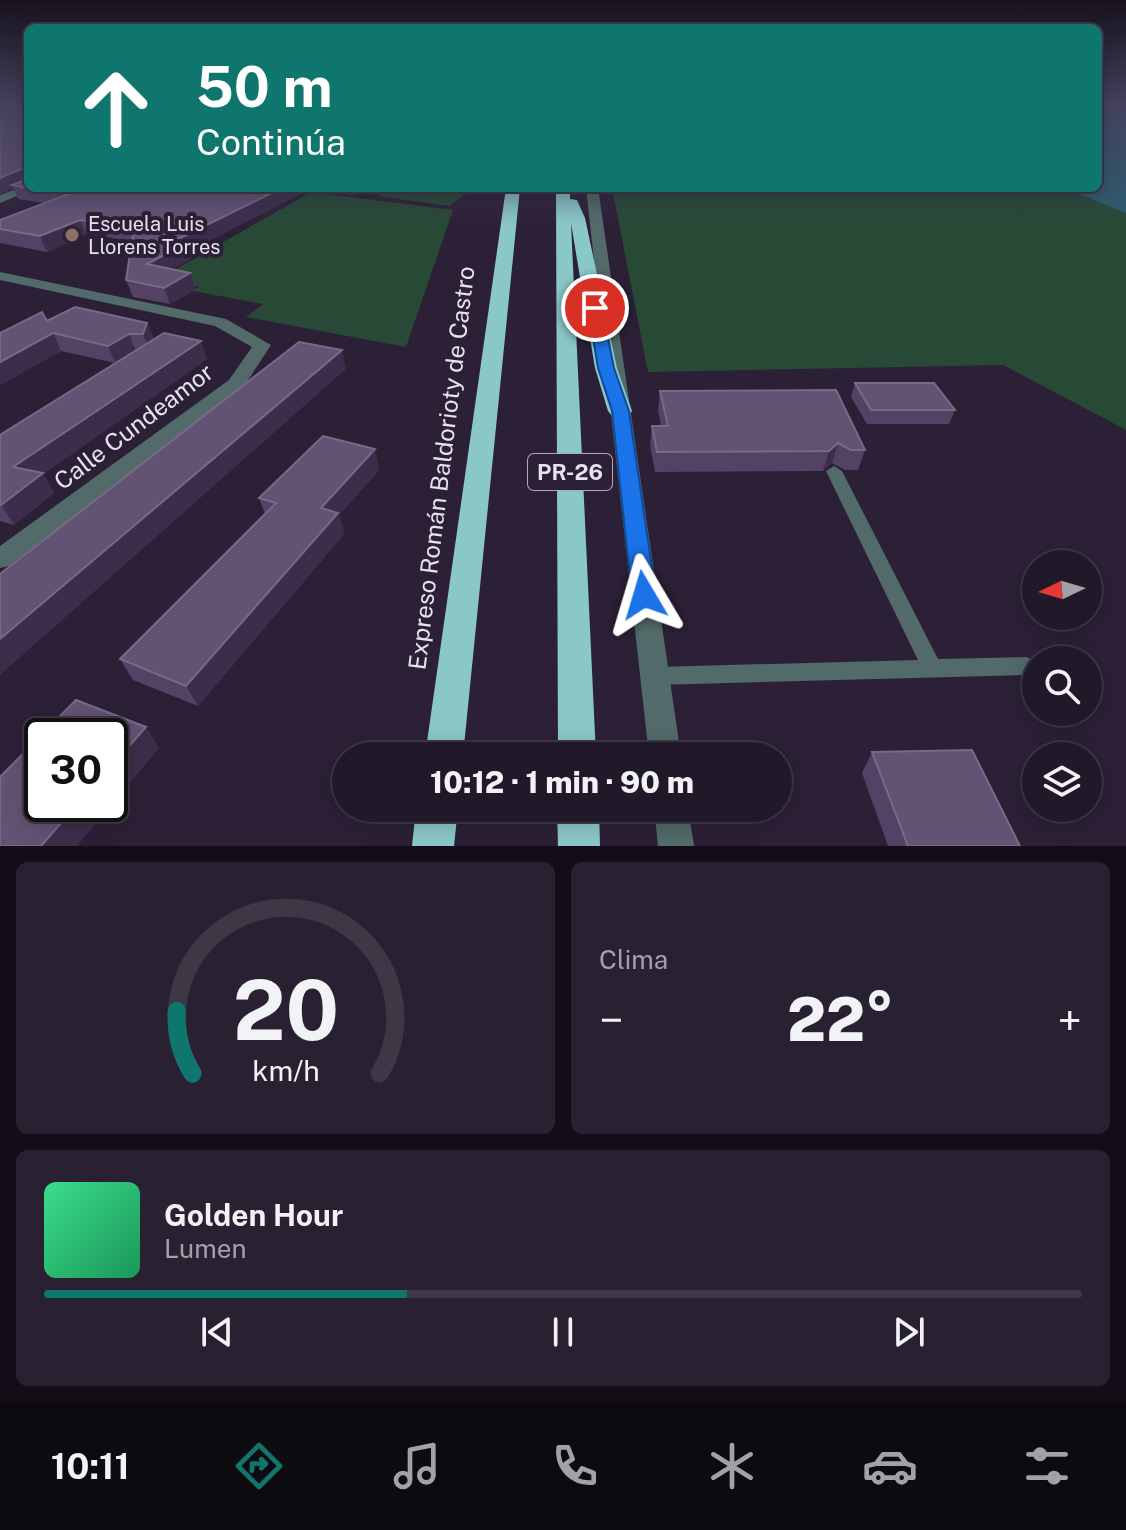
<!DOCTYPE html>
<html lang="es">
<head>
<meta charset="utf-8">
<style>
	:root { --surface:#211829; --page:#292131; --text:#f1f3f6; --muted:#a2a0a8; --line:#3e3746; --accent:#0f766e }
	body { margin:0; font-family:"Public Sans",sans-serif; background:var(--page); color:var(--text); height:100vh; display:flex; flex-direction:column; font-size:30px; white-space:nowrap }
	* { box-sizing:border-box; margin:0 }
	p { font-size:26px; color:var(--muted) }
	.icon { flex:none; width:44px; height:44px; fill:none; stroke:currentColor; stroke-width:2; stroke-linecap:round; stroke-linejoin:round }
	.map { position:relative; height:846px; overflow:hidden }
	.sheet { display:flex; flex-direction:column; gap:16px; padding:16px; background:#120d17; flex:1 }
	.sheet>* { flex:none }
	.banner { position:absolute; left:24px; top:24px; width:1078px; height:168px; border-radius:12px; box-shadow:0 4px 20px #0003,0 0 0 2px var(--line); background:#0f766e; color:#fff; overflow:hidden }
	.needle { width:52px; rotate:265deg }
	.tools { position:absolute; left:1022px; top:550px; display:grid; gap:16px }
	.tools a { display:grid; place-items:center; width:80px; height:80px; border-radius:50%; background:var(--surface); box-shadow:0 4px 20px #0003,0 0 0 2px var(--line); font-size:40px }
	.speed { position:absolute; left:24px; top:718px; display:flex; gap:16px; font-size:40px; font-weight:700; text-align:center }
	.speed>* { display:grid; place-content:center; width:104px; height:104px; border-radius:50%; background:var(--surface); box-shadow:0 4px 20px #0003,0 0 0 2px var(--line); line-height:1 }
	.speed .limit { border:4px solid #111; border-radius:12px; background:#fff; color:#111 }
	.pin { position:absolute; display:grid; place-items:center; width:68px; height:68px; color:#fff; margin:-34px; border:4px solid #fff; border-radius:50%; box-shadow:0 2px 8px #0007 }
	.me { position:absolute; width:88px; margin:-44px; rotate:353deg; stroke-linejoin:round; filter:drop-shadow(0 0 6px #0008) }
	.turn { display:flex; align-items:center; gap:28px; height:168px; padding:0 40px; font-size:36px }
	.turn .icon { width:104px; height:104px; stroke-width:2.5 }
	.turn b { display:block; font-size:56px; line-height:68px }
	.big { font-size:60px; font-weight:800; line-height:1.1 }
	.sheet .widget { flex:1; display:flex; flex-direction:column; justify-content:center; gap:12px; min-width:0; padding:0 28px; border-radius:12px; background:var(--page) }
	.sheet .dial { align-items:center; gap:0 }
	.dial svg { height:208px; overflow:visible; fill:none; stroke:var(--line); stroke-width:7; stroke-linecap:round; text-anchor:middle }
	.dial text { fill:var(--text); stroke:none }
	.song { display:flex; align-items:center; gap:24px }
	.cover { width:96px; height:96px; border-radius:12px; background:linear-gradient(135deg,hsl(150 70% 55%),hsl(150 70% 35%)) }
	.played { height:8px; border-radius:4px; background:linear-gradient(90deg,var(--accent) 35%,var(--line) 35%) }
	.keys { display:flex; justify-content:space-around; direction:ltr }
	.heat { display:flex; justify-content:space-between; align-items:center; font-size:44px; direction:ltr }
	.sheet .tiles { flex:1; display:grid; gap:16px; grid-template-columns:1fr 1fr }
	.widget:last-child { grid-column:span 2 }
	.trip { position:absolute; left:332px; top:742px; width:460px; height:80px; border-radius:40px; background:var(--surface); box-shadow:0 4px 20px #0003,0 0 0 2px var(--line); font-weight:800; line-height:80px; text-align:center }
	.menu { display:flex; height:128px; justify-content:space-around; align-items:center; background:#0d0a10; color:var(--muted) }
	.menu .icon { width:56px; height:56px }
	.menu .active { color:var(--accent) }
	.menu b { font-size:36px; color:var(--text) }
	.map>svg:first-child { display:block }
	.green { fill:#274935 }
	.water { fill:#2b5e71 }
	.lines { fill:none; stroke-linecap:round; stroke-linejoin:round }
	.service { fill:#526a69; fill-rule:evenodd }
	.minor { fill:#526a69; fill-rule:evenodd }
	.motorway { fill:#8ac7c8; fill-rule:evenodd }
	.wall { fill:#534264 }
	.shaded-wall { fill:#3d2d4b }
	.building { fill:#635373; stroke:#786986; stroke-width:2 }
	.route { fill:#1a73e8; stroke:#114b97; stroke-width:2 }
	.education-dot { fill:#8d6e63; stroke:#2c2037; stroke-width:3 }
	.labels { text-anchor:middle; stroke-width:8; stroke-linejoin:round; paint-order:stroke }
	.far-poi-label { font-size:20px; fill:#e8e1f0; stroke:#2c2037; text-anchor:start }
	.shield { fill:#2c2037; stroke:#b0a7b8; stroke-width:2 }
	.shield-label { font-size:22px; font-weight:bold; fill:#e8e1f0 }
	.street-label { font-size:24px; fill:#e8e1f0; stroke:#2c2037 }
</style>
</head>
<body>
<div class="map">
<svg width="1126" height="846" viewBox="0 0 1126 846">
	<rect width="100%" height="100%" fill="#2c2037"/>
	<g class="green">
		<polygon points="390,188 464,188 472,189 449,206 378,196"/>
		<polygon points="612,188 1047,188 1076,193 1126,213 1126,430 1003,365 648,372"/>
		<polygon points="311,192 453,210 406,347 246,317 263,304 193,291 199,287 169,281 169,273"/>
	</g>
	<polygon class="water" points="1098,107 1126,107 1126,213 1076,193 1047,188 1098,188"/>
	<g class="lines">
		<polygon class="service" points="834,466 842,471 938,659 1026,657 1033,660 1036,666 1033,672 1026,675 655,685 648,682 645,676 648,670 655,667 918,660 826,471"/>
		<g class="minor">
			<polygon points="28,185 28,188 36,188 0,203 0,195"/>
			<polygon points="586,188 598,188 681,756 649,756"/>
			<polygon points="0,272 226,319 271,345 243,388 9,566 0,568 0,546 229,380 252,347 215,326 0,280"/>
			<polygon points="654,808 688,808 694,846 658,846"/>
		</g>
		<g class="motorway">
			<polygon points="506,188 520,188 463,756 425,756"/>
			<polygon points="556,188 570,188 570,199 577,200 585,218 617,368 632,411 628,416 612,416 608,411 595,368 571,223 596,756 558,756"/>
			<polygon points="416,808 458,808 454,846 412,846"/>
			<polygon points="557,808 599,808 600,846 558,846"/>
		</g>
	</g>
	<g class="wall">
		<polygon points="0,107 28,107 28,188 365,188 353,195 309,189 190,251 192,258 172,269 190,273 196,289 170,304 133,297 126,280 132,241 86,234 47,252 0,243 0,220 44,203 18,199 13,188 0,194 0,113 23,116 24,115 0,112"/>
		<polygon points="47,321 147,323 154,339 207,359 43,474 54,493 14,525 0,521 0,435 115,363 61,351 0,385 0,333"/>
		<polygon points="855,383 955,410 949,424 867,424 851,397"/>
		<polygon points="660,391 865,450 858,470 845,470 832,463 823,471 655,472 650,445 652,426 661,426 658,410"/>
		<polygon points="379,470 339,515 344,534 198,706 133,680 120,659 265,514 259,498"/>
		<polygon points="872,752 1020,846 888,846 862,773"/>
	</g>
	<g class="shaded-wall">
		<polygon points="21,169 27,182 12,185 13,188 0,194 0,178"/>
		<polygon points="282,188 309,188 309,189 190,251 192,258 153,280 147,264 174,241"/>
		<polygon points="351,188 365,188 353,195"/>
		<polygon points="80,220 86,234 47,252 40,236"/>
		<polygon points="190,273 196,289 170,304 164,288"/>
		<polygon points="147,323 154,340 150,351 143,334"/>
		<polygon points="53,333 61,351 0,385 0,362"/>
		<polygon points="129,334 136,351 116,364 108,346"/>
		<polygon points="201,341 207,359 43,474 54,493 14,525 1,505 13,467"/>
		<polygon points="342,350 346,369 0,675 0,639"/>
		<polygon points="838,443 832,463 823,471 829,451"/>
		<polygon points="375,449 379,470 339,515 344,534 198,706 186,686 321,508"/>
		<polygon points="146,727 159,748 77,846 41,846 78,804 110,804 110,768"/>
	</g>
	<g class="building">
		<polygon points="25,107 28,107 28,171 21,169 0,178 0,113 23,116 26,113"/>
		<polygon points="28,179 28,188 12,185"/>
		<polygon points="31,188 282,188 174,241 187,243 147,264 190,273 164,288 126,280 134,227 80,220 40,236 0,229 0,220 69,194"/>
		<polygon points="75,307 147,323 143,334 129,334 108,346 53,333 0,362 0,333 42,312 47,321"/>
		<polygon points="164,333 201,341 13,467 43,473 1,505 0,505 0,435"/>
		<polygon points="299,342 342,350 0,639 0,574"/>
		<polygon points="855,383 934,383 955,410 871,410"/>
		<polygon points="836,390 865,450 851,450 838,443 829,451 657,452 652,426 668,426 660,391"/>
		<polygon points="323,436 375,449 321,508 338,513 186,686 120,659 276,503 259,498"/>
		<polygon points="76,700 146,727 110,768 110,736 42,736 42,804 78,804 41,846 0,846 0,777"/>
		<polygon points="972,750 1020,846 908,846 872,752"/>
	</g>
	<linearGradient id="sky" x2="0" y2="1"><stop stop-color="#18121e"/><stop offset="0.47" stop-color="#45425e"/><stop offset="1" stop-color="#45425e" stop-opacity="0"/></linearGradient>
	<rect width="1126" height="226" fill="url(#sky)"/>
	<polygon class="route" points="595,304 602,308 614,368 629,411 656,595 653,602 644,605 636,602 632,595 612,411 598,368 588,308"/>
	<circle class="education-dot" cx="72" cy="235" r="8"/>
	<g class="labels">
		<g class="far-poi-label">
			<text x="88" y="231">Escuela Luis<tspan x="88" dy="23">Llorens Torres</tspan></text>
		</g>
		<rect class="shield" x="528" y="454" width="84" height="36" rx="6"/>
		<g class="shield-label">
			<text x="570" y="480">PR-26</text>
		</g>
		<g class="street-label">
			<text transform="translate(134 427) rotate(-37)" y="8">Calle Cundeamor</text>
			<text transform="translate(442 468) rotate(-83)" y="8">Expreso Román Baldorioty de Castro</text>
		</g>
	</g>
</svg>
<div class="tools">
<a><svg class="needle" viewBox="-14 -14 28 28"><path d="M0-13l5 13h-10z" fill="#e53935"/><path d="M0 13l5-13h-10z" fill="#a2a0a8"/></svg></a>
<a><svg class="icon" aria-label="search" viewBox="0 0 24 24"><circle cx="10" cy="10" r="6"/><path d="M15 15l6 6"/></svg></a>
<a><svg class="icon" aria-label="layers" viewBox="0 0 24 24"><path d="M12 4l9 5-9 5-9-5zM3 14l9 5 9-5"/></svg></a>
</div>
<div class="speed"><div class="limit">30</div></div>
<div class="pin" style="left:595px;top:308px;background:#d93025"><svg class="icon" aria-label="arrive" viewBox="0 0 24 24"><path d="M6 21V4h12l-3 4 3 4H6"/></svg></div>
<svg class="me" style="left:644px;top:595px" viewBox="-20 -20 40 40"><path d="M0-17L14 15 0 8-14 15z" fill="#1a73e8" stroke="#fff" stroke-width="4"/></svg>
<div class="trip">10:12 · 1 min · 90 m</div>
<div class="banner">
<div class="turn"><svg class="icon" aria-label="ahead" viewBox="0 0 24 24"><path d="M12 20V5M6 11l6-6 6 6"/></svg><div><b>50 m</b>Continúa</div></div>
</div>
</div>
<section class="sheet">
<div class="tiles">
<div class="widget dial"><svg viewBox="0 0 100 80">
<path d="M14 69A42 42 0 1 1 86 69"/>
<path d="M14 69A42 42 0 0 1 8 45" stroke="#0f766e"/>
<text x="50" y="56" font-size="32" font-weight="700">20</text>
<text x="50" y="72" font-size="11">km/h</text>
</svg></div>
<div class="widget"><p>Clima</p>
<div class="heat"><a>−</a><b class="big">22°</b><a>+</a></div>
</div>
<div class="widget">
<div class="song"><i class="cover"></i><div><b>Golden Hour</b><p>Lumen</p></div></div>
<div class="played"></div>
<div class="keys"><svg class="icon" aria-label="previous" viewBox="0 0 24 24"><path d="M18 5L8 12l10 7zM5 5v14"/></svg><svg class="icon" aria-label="pause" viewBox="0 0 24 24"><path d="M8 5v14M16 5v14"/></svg><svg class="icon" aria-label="next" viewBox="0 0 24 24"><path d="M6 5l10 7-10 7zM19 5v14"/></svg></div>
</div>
</div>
</section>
<nav class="menu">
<b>10:11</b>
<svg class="icon active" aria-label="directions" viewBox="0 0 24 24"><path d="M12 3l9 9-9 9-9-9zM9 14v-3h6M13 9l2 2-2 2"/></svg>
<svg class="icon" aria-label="music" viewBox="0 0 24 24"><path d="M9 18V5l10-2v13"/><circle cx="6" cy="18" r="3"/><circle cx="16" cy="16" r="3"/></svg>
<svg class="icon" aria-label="phone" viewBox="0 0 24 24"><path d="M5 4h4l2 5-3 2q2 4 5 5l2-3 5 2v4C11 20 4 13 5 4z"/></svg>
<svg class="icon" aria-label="climate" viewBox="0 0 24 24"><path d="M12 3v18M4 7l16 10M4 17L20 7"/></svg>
<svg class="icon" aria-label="car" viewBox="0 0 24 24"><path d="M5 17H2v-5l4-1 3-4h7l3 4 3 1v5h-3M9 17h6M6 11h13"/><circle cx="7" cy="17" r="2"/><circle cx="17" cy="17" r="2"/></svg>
<svg class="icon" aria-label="filters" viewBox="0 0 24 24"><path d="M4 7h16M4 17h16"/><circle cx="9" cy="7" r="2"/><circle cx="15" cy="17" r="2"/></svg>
</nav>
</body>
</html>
